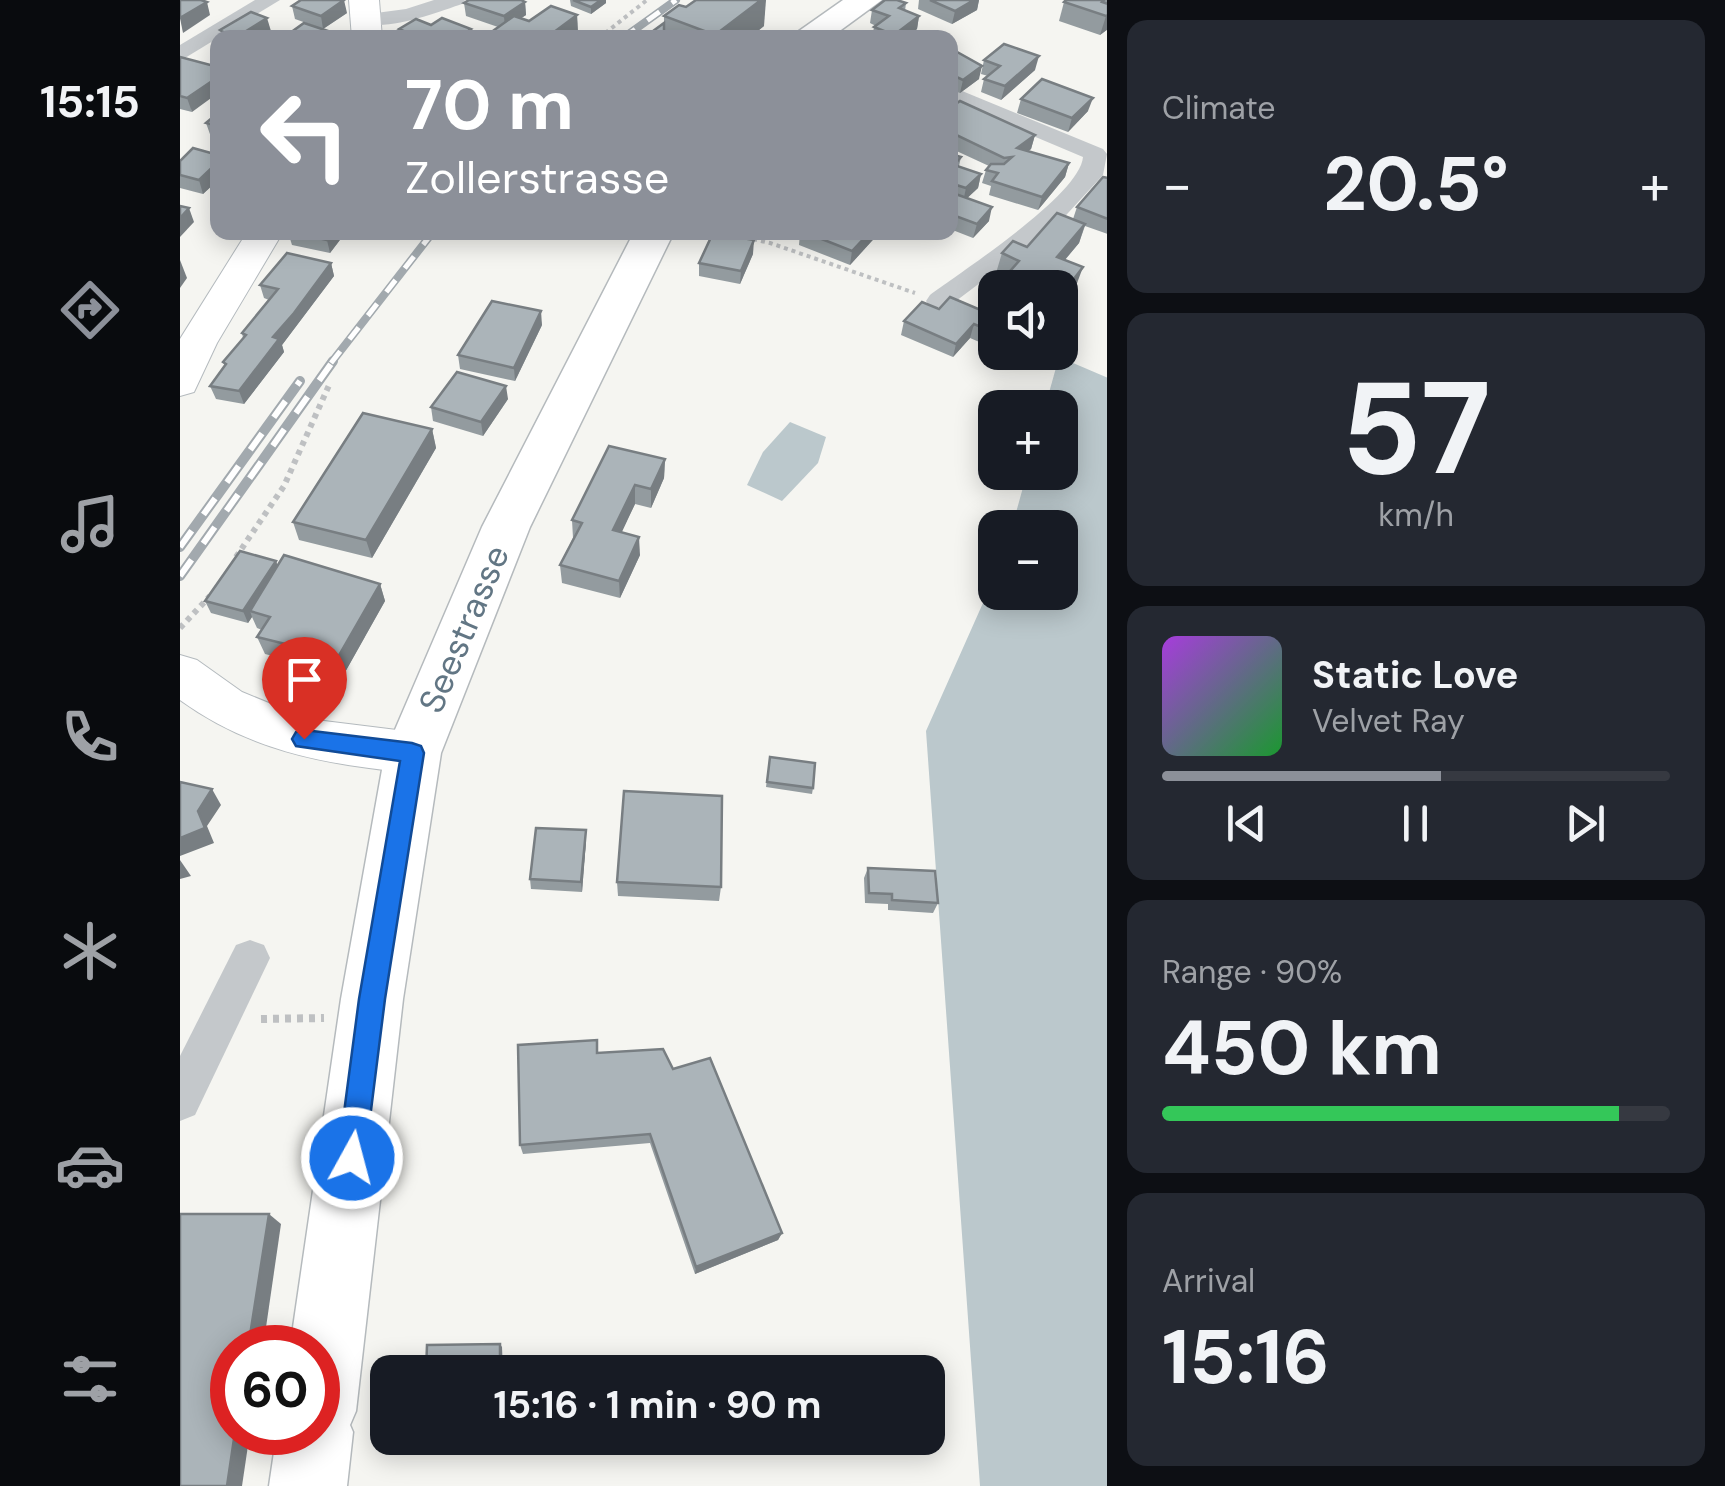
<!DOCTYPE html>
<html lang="en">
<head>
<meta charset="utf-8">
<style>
	:root { --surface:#171b24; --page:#242831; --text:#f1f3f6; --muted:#9ea1a6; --line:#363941; --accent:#8c9099 }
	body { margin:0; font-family:"DM Sans",sans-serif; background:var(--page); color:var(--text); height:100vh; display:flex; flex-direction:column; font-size:38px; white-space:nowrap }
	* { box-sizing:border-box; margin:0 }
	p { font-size:32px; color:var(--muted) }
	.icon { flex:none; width:55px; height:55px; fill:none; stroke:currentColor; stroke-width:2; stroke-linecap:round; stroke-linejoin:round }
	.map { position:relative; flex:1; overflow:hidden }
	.drawer { display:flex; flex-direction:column; gap:20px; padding:20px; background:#0d0f14; width:618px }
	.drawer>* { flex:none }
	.guide { position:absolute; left:30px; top:30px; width:748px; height:210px; border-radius:20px; box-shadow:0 5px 25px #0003; background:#8c9099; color:#fff; overflow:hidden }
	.controls { position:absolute; left:798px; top:270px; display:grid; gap:20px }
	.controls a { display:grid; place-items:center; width:100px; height:100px; border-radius:20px; background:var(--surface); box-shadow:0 5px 25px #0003; font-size:50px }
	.speed { position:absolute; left:30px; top:1325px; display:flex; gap:20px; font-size:50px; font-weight:700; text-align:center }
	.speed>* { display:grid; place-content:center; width:130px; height:130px; border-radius:50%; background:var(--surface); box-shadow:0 5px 25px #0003; line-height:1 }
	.speed .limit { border:15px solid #d22; background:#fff; color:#111 }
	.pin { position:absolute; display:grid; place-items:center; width:85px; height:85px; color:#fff; margin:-102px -42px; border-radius:50% 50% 50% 0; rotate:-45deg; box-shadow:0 0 10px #0007 }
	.pin .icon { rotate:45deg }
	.me { position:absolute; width:110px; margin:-55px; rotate:7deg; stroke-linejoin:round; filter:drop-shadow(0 0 8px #0008) }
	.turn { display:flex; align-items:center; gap:35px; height:210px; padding:0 30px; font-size:45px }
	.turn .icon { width:130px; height:130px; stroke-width:2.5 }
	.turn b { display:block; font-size:70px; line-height:85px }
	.big { font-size:75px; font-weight:700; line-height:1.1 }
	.drawer .widget { flex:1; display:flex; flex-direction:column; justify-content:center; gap:15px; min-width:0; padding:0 35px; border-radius:20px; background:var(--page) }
	.drawer .dial { align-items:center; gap:0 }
	.dial b { font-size:130px; line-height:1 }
	.song { display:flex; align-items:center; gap:30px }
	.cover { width:120px; height:120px; border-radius:15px; background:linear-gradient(135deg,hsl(280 70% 55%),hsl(130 70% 35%)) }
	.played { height:10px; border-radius:5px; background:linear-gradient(90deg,var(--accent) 55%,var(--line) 55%) }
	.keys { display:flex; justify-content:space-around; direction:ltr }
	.heat { display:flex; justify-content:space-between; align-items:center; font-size:55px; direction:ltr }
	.charge { height:15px; border-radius:8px; background:linear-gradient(90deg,#34c759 90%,var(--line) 0) }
	.trip { position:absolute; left:190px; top:1355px; width:575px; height:100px; border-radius:20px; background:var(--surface); box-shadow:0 5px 25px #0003; font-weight:700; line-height:100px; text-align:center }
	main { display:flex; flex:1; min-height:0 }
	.tab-bar { display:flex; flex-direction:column; width:180px; justify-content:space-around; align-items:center; background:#090b0e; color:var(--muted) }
	.tab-bar .icon { width:70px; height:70px }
	.tab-bar .on { color:var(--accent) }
	.tab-bar b { font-size:45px; color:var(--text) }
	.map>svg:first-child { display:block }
	.water { fill:#bbc8cc }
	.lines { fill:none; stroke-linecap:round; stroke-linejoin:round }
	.secondary-casing { stroke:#b4babe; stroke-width:2 }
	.primary-casing { stroke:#b5babd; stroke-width:3 }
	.path-far2 { stroke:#bec0c2; stroke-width:4; stroke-dasharray:4 4; stroke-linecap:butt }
	.path-far1 { stroke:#bec0c2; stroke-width:6; stroke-dasharray:5 5; stroke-linecap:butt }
	.path { stroke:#bec0c2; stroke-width:8; stroke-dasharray:6 6; stroke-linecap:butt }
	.street { fill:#c4c8cb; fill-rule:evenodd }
	.secondary { fill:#fff; fill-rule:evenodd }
	.primary { fill:#fff; fill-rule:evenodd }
	.rail-far1-casing { stroke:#a2a9ae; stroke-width:8 }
	.rail-casing { stroke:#a2a9ae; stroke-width:10 }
	.rail-far1 { stroke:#fff; stroke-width:5; stroke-dasharray:15; stroke-linecap:butt }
	.rail { stroke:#fff; stroke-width:6; stroke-dasharray:20; stroke-linecap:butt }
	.wall { fill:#939b9f }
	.shaded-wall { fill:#787e82 }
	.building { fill:#abb4b9; stroke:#787e82; stroke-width:2.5 }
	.route { fill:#1a73e8; stroke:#114b97; stroke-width:2.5 }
	.labels { text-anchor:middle; stroke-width:10; stroke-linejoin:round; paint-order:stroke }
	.street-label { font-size:35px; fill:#627684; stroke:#fff }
</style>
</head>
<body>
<main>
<nav class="tab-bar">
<b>15:15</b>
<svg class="icon on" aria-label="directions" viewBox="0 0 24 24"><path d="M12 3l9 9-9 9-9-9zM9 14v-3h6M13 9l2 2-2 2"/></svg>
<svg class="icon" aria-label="music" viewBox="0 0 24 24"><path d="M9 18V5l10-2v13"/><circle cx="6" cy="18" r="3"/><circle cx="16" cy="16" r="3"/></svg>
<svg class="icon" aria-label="phone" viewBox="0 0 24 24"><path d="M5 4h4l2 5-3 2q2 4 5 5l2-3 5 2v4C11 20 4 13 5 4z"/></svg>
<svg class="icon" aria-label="climate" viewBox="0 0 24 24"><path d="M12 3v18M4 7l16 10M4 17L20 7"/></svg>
<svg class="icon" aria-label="car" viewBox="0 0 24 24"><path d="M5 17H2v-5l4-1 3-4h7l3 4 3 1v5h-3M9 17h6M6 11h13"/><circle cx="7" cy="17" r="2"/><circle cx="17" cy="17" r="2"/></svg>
<svg class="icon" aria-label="filters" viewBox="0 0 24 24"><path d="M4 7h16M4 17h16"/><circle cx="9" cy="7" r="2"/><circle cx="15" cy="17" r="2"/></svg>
</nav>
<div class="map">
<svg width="928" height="1486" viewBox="0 0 928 1486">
	<rect width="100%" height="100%" fill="#f5f5f1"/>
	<g class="water">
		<polygon points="879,357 928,378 927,1486 800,1486 746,731 815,576 815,592 880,592 880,528 832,527 847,473 880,472 880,408 865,407"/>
		<polygon points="610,422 646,437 638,463 602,501 567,485 583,452"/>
	</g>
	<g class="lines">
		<g class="secondary-casing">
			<g id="secondary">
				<polygon points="169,0 199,0 202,38 172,38"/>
				<polygon points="67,232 103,232 37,343 14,392 0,396 0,339"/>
				<path d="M0,655l17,5 45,32 66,27 105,13 18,6 7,15 -7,15c-22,7 -39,3 -62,0 -70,-9 -131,-26 -189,-68z"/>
			</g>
		</g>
		<g class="primary-casing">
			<g id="primary">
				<polygon points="663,0 702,0 650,38 609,38"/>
				<polygon points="454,232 494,232 350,527 261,753 223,999 176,1411 170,1425 173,1432 167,1486 89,1486 97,1432 138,1432 138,1348 110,1348 161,999 205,753 302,527"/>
			</g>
		</g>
		<g class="path-far2">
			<polyline points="419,38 467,0"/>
			<polyline points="542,232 590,243 735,293"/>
		</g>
		<g class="path-far1">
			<polyline points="56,557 104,486 150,383"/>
			<polyline points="0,628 30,596"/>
		</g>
		<polyline class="path" points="81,1019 144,1018"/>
		<g class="street">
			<polygon points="75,0 100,0 0,61 0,45"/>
			<path d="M254,0h31l-3,4c-24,8 -85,32 -105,15l4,-4 45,-6z"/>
			<path d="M770,86l153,63 4,5 -4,21 -46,50 -109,82h-18l-4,-6 4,-6c32,-24 150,-100 153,-138l-133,-56z"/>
			<polygon points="70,940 84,945 90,958 15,1115 0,1121 0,1056 56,945"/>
		</g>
		<use href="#secondary" class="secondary"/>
		<use href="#primary" class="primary"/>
		<g class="rail-far1-casing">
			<g id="rail-far1">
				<polyline points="443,38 496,0"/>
				<polyline points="151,363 253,232"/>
			</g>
		</g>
		<g class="rail-casing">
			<g id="rail">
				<polyline points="0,547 120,381"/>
				<polyline points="0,576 153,361"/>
			</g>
		</g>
		<use href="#rail-far1" class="rail-far1"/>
		<use href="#rail" class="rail"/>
	</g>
	<g class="wall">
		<polygon points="390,0 426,0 426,3 411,14 391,6"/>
		<polygon points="739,0 799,0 797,10 772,24 738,9"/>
		<polygon points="928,0 928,29 920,35 879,21 884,2"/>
		<polygon points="345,2 346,15 341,18 349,21 397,15 398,34 318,27 286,16 284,3"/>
		<polygon points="726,3 725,11 739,16 737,29 726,38 692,38 694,27 696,26 690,23 692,10"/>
		<polygon points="112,6 167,13 143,29 115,19"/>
		<polygon points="484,16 584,26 569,38 469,38 469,34 484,23"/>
		<polygon points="251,25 291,29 292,38 220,38 219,29"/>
		<polygon points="770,48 799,79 780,93 770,89"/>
		<polygon points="0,57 12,112 0,109"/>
		<polygon points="804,60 855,70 821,100 801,92 804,79 808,76 801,74"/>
		<polygon points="841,99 908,111 888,132 837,113"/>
		<polygon points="770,108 855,135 851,149 848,151 889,163 885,177 858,210 809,195 811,186 802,183 806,170 809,166 770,148"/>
		<polygon points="38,113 38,139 31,137 26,123"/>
		<polygon points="770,154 781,157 779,166 801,174 798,188 787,198 809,221 793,238 770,229"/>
		<polygon points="38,155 38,180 23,194 0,188 0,161"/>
		<polygon points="928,178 928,234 905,226 899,243 885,260 896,286 883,303 880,302 880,288 815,288 825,277 816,273 822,253 847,247 893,219 897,207"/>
		<polygon points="108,232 166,232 150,253 112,245"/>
		<polygon points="620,232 700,232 670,265 619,245"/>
		<polygon points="573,254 560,284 519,276 519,263"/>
		<polygon points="151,263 154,276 102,345 104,352 64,404 36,399 30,386 45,366 43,362 63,338 62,333 89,300 84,298 80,285"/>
		<polygon points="815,288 815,331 804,344 790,338 773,357 721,335 724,321 759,309 802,310 805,300"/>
		<polygon points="362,325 335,381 280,369 278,355"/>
		<polygon points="328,399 303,436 253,421 251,407"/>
		<polygon points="252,429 256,448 192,558 119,540 113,522"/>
		<polygon points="485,459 484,478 471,508 455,504 441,532 460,555 440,598 382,583 380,565 393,538 392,520"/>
		<polygon points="96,561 97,565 200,584 205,601 164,674 85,654 77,637 82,630 77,628 72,617 68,623 31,613 25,601"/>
		<polygon points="590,757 633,788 632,794 586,787"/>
		<polygon points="406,841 402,892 351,889 350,879"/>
		<polygon points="688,868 758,903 753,913 708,910 708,904 685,903 684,878"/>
		<polygon points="437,882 541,887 539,901 438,896"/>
		<polygon points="418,1053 493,1069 602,1233 598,1240 515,1274 470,1143 343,1154 340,1145"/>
	</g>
	<g class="shaded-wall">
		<polygon points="164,0 167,13 143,29 141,16"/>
		<polygon points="421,0 426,0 426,3 411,14 411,7"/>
		<polygon points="581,0 586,0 584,26 569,38 534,38 535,35"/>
		<polygon points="794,0 799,0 797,10 772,24 775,11"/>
		<polygon points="27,2 30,15 3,33 0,18"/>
		<polygon points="345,2 346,15 325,29 324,16"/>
		<polygon points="397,15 398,34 394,38 366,38"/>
		<polygon points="928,15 928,29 920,35 926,16"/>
		<polygon points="739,16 737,29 726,38 713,38 714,35"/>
		<polygon points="87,18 91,31 81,38 70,38 68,30"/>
		<polygon points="291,29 292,38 278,38"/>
		<polygon points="859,56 855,70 821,100 825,86"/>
		<polygon points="802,66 799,79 780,93 783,80"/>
		<polygon points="38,77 38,93 12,112 7,98"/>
		<polygon points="913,98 908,111 888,132 892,118"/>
		<polygon points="855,135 851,149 834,162 837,148"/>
		<polygon points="38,162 38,180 23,194 19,180"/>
		<polygon points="889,163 885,177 858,210 862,197"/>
		<polygon points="801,174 798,188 783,202 786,188"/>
		<polygon points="812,207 809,221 793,238 797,224"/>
		<polygon points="9,208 14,222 0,237 0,218"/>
		<polygon points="905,224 899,243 871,276 877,257"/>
		<polygon points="152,232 166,232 150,253 147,240"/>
		<polygon points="690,232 700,232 670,265 672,251"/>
		<polygon points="574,240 573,254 560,284 561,271"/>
		<polygon points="0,260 7,278 0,288"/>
		<polygon points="151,263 154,276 102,345 104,352 64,404 59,391 93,337"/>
		<polygon points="903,267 896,286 883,303 890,284"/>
		<polygon points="865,274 861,288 854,288"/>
		<polygon points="361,311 362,325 335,381 334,368"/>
		<polygon points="815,322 815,331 804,344 808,330"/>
		<polygon points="794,324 790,338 773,357 776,344"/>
		<polygon points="326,386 328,399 303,436 301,422"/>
		<polygon points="252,429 256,448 192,558 186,540"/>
		<polygon points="485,459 484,478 471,508 471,489"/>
		<polygon points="455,485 455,504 434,549 433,530"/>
		<polygon points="459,537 460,555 440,598 439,581"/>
		<polygon points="96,561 100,573 70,611 72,617 68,623 63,611"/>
		<polygon points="200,584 205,601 164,674 158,657"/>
		<polygon points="32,789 41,805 27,826 34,843 0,856 0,838"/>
		<polygon points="406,830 406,841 402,892 401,882"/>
		<polygon points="0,860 11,876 0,879"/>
		<polygon points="89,1214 101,1224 83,1348 68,1348"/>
		<polygon points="602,1233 598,1240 515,1274 516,1267"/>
		<polygon points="320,1344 322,1347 323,1372 320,1372"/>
		<polygon points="55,1432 70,1432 62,1486 47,1486"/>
	</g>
	<g class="building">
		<polygon points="0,0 21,0 27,2 0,18"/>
		<polygon points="121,0 164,0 141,16 112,6"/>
		<polygon points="289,0 341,0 345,2 324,16 284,3"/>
		<polygon points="393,0 421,0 411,7"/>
		<polygon points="516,0 581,0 535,35 484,16 499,5 506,7"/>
		<polygon points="705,0 717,0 726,3 719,8 739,16 714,35 694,27 709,16 692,10"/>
		<polygon points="750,0 794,0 775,11"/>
		<polygon points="886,0 924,0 922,2 928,4 928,15 926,16 884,2"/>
		<polygon points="371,6 397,15 366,38 303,38 334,16 349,21"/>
		<polygon points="71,12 87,18 68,30 80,34 75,38 53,38 40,30"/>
		<polygon points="262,18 291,29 278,38 239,38 219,29 236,19 251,25"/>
		<polygon points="124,23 154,33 148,38 103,38"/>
		<polygon points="484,23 484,38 469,34"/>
		<polygon points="824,44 859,56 825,86 804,79 820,66 804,60"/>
		<polygon points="770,48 802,66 783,80 770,74"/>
		<polygon points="0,57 38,67 38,77 7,98 0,96"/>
		<polygon points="862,79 913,98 892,118 841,99"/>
		<polygon points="780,101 855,135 837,148 889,163 862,197 812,181 818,173 806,170 811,164 824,164 832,157 824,158 770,132 770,108"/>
		<polygon points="38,113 38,126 26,123"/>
		<polygon points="13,148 38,155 38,162 19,180 0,175 0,161"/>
		<polygon points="770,154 781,157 774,165 801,174 786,188 770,183"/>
		<polygon points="923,177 928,178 928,219 897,207"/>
		<polygon points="770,192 812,207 797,224 770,214"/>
		<polygon points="0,206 9,208 0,218"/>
		<polygon points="877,213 905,224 877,257 903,267 890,284 865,274 854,288 815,288 839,261 822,253 833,241 847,247"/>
		<polygon points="113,232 152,232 147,240"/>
		<polygon points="624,232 690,232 672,251"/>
		<polygon points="533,233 574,240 561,271 519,263"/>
		<polygon points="107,253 151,263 114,313 93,337 99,339 59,391 30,386 46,364 43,362 66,335 62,333 98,289 80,285"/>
		<polygon points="815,288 815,304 805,300"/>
		<polygon points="770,297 815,316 815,322 808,330 794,324 776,344 724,321 742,302 759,309"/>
		<polygon points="312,301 361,311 334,368 278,355"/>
		<polygon points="277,372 326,386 301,422 251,407"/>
		<polygon points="183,413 252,429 186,540 113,522"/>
		<polygon points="429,446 485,459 471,489 455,485 433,530 459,537 439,581 380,565 402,523 392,520"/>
		<polygon points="60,551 96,561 63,611 25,601"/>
		<polygon points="104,555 200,584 158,657 77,637 90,617 70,611"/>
		<polygon points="590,757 635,763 633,788 587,782"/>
		<polygon points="0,782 32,789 18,811 25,828 0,838"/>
		<polygon points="444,791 542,796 541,887 437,882"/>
		<polygon points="356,828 406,830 401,882 350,879"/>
		<polygon points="688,868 755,871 758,903 712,900 712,894 689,893"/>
		<polygon points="417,1040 417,1053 483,1049 493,1069 530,1058 602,1233 516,1267 470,1134 340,1145 338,1045"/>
		<polygon points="0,1214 89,1214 68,1348 52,1348 52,1432 55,1432 47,1486 0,1486"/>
		<polygon points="320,1344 320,1372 246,1372 247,1345"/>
	</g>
	<polygon class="route" points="124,730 232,743 241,746 244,753 205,999 185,1158 181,1168 172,1172 162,1168 158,1158 179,999 220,761 116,746 112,739 116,732"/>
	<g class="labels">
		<g class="street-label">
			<text transform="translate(284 629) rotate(-67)" y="12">Seestrasse</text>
		</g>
	</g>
</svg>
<div class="controls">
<a><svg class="icon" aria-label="sound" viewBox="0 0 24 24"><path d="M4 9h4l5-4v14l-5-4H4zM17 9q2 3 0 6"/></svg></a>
<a>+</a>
<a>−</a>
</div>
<div class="speed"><div class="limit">60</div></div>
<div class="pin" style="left:124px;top:739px;background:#d93025"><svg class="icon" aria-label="arrive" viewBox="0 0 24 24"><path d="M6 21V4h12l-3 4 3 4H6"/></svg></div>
<svg class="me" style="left:172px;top:1158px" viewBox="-20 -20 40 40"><circle r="17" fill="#1a73e8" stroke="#fff" stroke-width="3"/><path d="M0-11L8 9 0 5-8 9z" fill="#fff"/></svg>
<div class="trip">15:16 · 1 min · 90 m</div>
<div class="guide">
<div class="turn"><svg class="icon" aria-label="left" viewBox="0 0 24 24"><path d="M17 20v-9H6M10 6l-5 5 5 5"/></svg><div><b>70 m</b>Zollerstrasse</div></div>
</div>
</div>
<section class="drawer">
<div class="widget"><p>Climate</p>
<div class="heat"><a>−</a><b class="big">20.5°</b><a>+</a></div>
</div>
<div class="widget dial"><b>57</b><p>km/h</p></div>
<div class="widget">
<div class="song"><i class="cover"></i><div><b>Static Love</b><p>Velvet Ray</p></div></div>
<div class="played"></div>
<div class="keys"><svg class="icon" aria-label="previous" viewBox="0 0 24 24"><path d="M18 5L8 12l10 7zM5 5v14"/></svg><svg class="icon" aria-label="pause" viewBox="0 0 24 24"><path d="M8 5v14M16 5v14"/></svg><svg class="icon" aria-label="next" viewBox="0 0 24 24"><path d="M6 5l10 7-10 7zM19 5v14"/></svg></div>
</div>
<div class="widget"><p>Range · 90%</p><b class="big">450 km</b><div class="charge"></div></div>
<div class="widget"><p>Arrival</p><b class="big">15:16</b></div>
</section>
</main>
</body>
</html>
